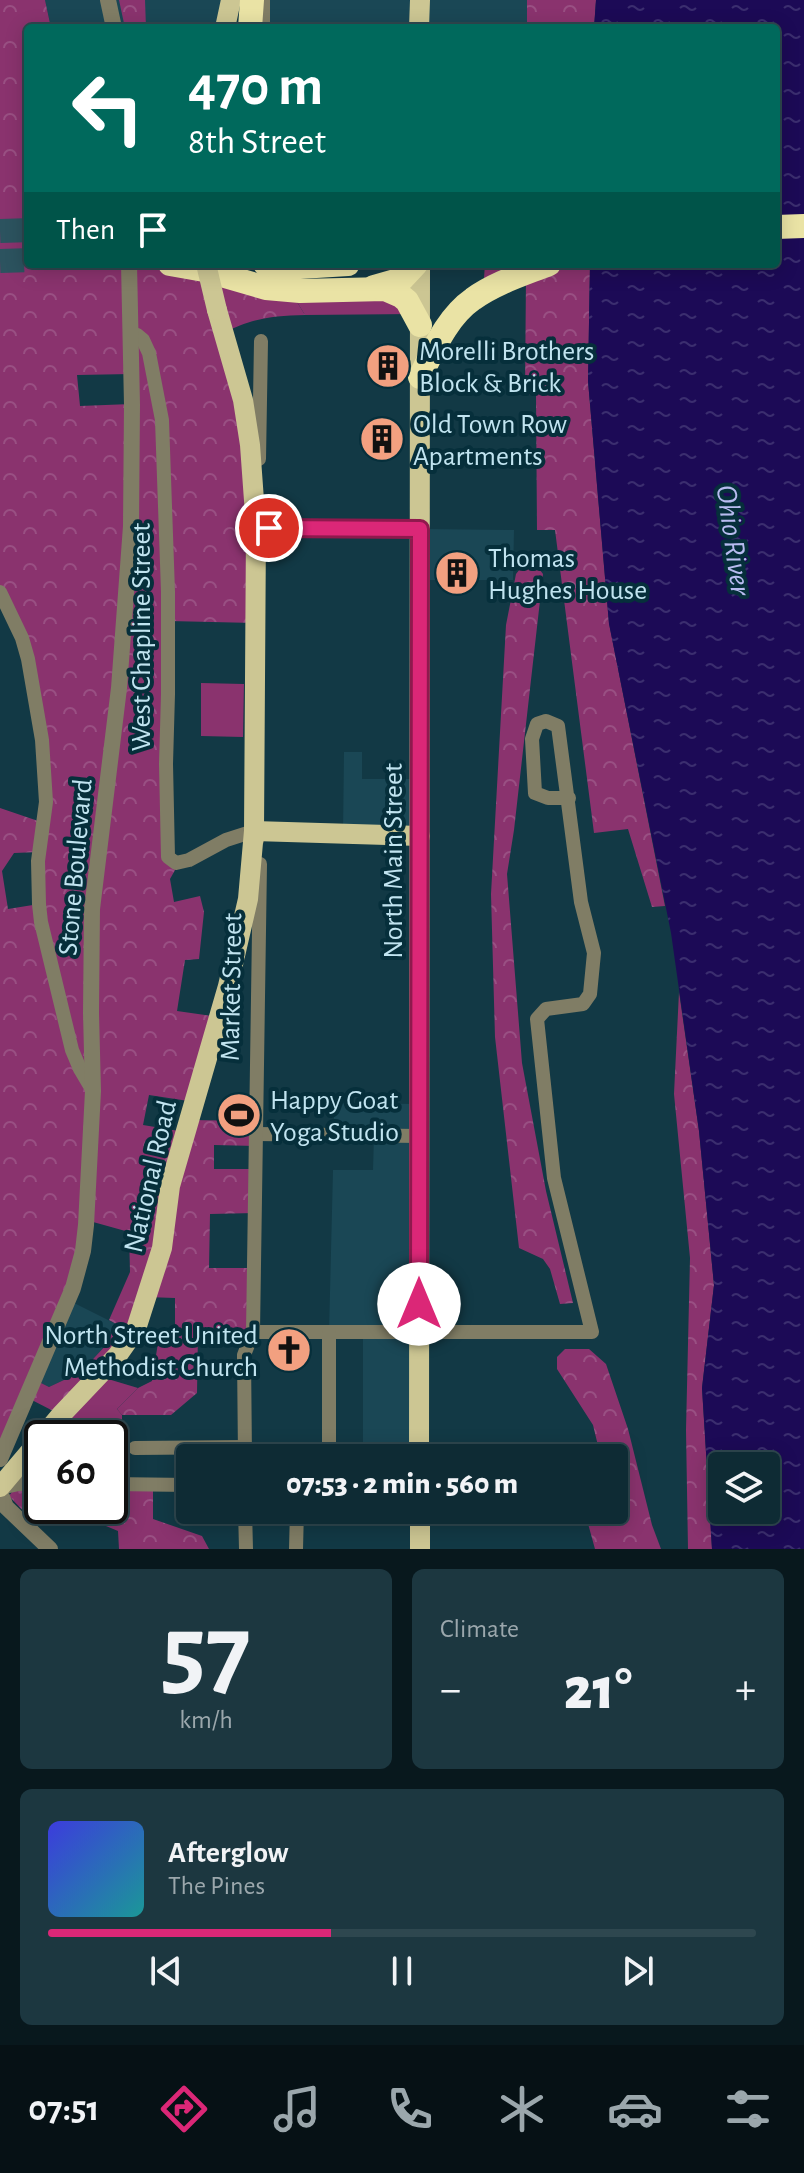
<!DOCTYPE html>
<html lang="en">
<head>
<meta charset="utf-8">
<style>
	:root { --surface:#0e2b34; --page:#1c3740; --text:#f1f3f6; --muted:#9ba7ac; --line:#2e474f; --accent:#db2777 }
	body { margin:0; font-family:"Alegreya Sans",sans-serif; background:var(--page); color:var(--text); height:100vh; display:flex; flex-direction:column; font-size:30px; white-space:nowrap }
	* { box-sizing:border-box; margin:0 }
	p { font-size:26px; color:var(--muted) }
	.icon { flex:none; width:44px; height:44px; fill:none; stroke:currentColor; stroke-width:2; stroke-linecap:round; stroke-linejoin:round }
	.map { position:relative; height:1549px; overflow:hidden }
	.details { display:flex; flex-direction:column; gap:20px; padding:20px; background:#08181d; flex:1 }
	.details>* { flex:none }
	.banner { position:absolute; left:24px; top:24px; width:756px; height:244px; border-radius:8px; box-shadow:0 4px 20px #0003,0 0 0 2px var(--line); background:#00695c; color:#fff; overflow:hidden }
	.buttons { position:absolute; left:708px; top:1452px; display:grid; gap:16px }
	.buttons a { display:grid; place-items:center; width:72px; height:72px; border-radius:8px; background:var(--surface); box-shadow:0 4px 20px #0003,0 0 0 2px var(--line); font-size:40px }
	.speed { position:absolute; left:24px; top:1420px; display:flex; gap:16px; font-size:40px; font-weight:700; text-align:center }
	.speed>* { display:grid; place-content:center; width:104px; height:104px; border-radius:50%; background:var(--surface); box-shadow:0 4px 20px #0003,0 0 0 2px var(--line); line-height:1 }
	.speed .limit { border:4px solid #111; border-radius:12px; background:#fff; color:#111 }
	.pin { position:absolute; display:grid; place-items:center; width:68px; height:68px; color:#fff; margin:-34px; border:4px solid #fff; border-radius:50%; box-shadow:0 2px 8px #0007 }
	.me { position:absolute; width:88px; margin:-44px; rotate:0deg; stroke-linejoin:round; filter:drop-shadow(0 0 6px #0008) }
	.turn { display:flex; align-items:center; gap:28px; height:168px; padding:0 32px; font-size:36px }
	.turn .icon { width:104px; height:104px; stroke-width:2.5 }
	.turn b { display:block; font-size:56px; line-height:68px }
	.then { display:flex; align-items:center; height:76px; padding:0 32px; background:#0003; gap:16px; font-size:30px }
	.big { font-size:60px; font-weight:800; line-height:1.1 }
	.details .tile { flex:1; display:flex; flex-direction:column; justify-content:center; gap:12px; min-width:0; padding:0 28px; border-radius:12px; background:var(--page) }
	.details .dial { align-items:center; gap:0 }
	.dial b { font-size:104px; line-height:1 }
	.song { display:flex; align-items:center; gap:24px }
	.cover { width:96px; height:96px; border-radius:12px; background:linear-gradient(135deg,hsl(240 70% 55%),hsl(180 70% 35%)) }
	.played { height:8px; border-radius:4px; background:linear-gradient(90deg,var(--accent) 40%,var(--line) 40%) }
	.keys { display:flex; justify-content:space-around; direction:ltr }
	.heat { display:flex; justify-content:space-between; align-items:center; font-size:44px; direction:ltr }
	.details .tiles { flex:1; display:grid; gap:20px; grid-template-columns:1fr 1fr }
	.tile:last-child { grid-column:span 2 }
	.trip { position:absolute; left:176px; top:1444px; width:452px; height:80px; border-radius:8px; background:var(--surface); box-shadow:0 4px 20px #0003,0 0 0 2px var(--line); font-weight:800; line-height:80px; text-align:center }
	.tab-bar { display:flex; height:128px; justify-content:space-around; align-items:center; background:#061115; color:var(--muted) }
	.tab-bar .icon { width:56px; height:56px }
	.tab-bar .current { color:var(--accent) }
	.tab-bar b { font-size:36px; color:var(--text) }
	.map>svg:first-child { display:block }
	.built { fill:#1a4755 }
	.grass { fill:#8a336e }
	.forest { fill:url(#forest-crowns); fill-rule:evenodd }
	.park { fill:url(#park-dots) }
	.water { fill:url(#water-ripples); fill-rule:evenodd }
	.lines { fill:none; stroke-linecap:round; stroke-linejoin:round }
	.motorway-tunnel { stroke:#2c535f; stroke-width:24; stroke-dasharray:24 12; stroke-linecap:butt }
	.minor { stroke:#807d65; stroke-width:14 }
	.tertiary { stroke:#807d65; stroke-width:16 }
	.primary { stroke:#ccc693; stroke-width:20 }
	.motorway { stroke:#eae3a5; stroke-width:24 }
	.primary-bridge { stroke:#ccc693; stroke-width:20 }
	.route-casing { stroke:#8e194d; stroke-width:20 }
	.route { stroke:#db2777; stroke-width:14 }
	.labels { text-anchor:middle; stroke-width:8; stroke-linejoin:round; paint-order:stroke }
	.poi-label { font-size:28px; fill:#c1e4f0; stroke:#062f3b; text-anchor:start }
	.street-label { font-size:28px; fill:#c1e4f0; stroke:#062f3b }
	.water-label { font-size:30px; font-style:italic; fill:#b8bbf0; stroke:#062f3b }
</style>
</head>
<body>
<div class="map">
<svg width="804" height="1549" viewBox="0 0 804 1549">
	<defs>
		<pattern id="forest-crowns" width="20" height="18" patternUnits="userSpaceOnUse" patternTransform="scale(2)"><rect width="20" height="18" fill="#8a336e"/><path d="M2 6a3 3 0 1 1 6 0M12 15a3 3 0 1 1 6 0" fill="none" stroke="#995083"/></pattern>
		<pattern id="park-dots" width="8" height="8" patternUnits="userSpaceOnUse" patternTransform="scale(2)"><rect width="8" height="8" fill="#8a336e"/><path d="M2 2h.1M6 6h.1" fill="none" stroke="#995083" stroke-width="1.8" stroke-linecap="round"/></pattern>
		<pattern id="water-ripples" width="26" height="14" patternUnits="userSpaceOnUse" patternTransform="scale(2)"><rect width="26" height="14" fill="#1c0a56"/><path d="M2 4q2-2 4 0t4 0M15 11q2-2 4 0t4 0" fill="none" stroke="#3b2e6f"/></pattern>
	</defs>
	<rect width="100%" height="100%" fill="#123945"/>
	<g class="built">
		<polygon points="45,0 229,0 220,28 51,28"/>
		<rect x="263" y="0" width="264" height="28"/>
		<polygon points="420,529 514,530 513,580 420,580"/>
		<polygon points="344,752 362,752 362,779 420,779 420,836 343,834"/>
		<polygon points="334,1103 419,1104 419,1458 363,1458 363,1333 329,1333 333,1170 373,1170 374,1135 334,1134"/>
		<polygon points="68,1300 116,1324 107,1344 81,1372 49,1387 34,1380"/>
	</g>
	<g class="grass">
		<polygon points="372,288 415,314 305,315 297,302"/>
		<polygon points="201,683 244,684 243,737 201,736"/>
		<polygon points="98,1376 138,1388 117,1409 122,1415 122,1447 110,1447 110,1438 42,1438"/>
	</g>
	<g class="forest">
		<path d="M0,0h45l6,28h-23v236h178l91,38 8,13c-34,1 -51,3 -82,18l12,36 20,254 -86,-2 -2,231 12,11 -9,16 4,23 26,-6 4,16 -5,47 -14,1 -8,51 42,6 -24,85 -46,-7 -6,30 42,7 4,-12 68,1 -1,25 -42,-1v24h42l-1,44 -45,1 -1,54h45l-1,64 -55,-1 -1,62 -26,22h-49l-5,-6 21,-21 14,-7 8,-51h15v-32l-28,-1 -11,32 -75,86 -33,-17 -28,61v-651l44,15 -16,-164 -28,-53zM131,374v30l-51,2 -3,-31zM39,852v52l-31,5 -6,-38 12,-18zM86,1220l43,12 1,40 -21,48 7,4 -9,20 -26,28 -32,15 -14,-7 47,-129z"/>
		<polygon points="119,0 145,0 146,28 125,28"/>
		<polygon points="527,0 596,0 594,28 527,28"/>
		<polygon points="485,264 590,264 588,381 609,623 665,906 652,907 628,829 594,833 555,530 537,530 536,395 525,394 526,275 483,292"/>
		<polygon points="524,564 536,565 543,574 514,830 507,874 522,1063 546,1191 573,1303 560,1304 550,1269 543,1259 519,1248 495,1037 491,894 506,625 516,574"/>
		<polygon points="679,992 699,1131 714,1285 702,1388 712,1549 688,1549 686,1430 690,1258 674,1094"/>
		<polygon points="565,1349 589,1349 606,1364 628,1429 652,1525 661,1549 595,1549 587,1520 582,1510 614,1510 614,1458 601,1458 593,1425 557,1369 557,1357"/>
		<polygon points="110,1447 122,1447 121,1484 153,1484 153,1519 202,1536 209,1549 119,1549 118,1531 58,1506 110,1506"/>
	</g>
	<polygon class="park" points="42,1487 42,1506 56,1506 29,1517 9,1496 14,1489"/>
	<path class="water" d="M596,0h208v1549h-92l-10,-161 12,-103 -15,-154 -28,-198 -62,-309 -21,-243 2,-117h186v-236h-182zM722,1466h44v44h-44z"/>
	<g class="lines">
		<g class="motorway-tunnel">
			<polyline points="0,231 28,230"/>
			<polyline points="0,261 28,260"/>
		</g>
		<g class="minor">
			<polyline points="263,0 263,28"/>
			<polyline points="130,333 137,335 143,340 149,353 162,420 168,592 168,694 166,764 168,857 176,863 189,860 226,840 254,831 257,840"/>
			<polyline points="259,459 261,341"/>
			<polyline points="256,528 420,529"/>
			<polyline points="0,592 22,638 28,659 42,740 46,802 38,861 39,904 41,922 72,1050 80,1069 93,1091"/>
			<polyline points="256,1134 419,1136"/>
			<polyline points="253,1332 592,1332 554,1178 537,1019 546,1009 583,1004 590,994 594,953 581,902 558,726 546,721 537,724 532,739 535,793 548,798 569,798"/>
			<polyline points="135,1448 245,1447"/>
			<polyline points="245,1458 244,1355 253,1332 260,864"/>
			<polyline points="329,1458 329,1333"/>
			<polyline points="110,1484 190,1485"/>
			<polyline points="0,1488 19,1484 42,1484"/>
			<polyline points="245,1510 246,1549"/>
			<polyline points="296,1549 297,1510"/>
		</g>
		<g class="tertiary">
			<polyline points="108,0 114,28"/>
			<polyline points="0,1459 73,1288 83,1251 86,1225 93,1091 91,1013 92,909 119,688 131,526 132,405 129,264"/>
			<polyline points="0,1492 6,1507 50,1549"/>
		</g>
		<g class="primary">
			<polyline points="225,28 231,0"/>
			<polyline points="419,28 420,0"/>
			<polyline points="254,831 420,836"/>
			<polyline points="419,1458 420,264"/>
			<polyline points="0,1487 61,1415 117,1356 136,1329 162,1248 170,1186 228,986 248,899 254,831 256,528 250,445 243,400 217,310"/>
			<polyline points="420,1510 420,1549"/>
		</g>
		<g class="motorway">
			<polyline points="250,28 252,0"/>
			<polyline points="776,227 804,226"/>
			<polyline points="170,264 204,270 266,288 300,291 385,289 401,296 407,301 420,325"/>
			<polyline points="265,264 284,268 348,264"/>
			<polyline points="374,287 402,279 416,264"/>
			<path d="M420,377c14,-28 27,-60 53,-78 22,-16 51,-25 76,-35"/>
		</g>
		<polyline class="primary-bridge" points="206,264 217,310"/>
	</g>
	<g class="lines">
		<g class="route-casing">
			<polyline id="route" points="269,528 420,529 419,1304"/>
		</g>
		<use href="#route" class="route"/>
	</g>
	<defs>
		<g id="building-disc" transform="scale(2.3)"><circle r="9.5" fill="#f2a080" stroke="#062f3b"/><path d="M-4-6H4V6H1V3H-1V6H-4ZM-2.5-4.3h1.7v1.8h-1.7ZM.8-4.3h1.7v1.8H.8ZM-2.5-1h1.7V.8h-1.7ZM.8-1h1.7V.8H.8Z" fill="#111"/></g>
		<g id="stadium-disc" transform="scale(2.3)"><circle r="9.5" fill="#f2a080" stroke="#062f3b"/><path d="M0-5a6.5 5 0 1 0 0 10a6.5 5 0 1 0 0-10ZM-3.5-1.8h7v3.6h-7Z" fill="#111"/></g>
		<g id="church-disc" transform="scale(2.3)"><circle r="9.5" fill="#f2a080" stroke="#062f3b"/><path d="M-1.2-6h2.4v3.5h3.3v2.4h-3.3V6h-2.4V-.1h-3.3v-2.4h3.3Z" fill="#111"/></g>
	</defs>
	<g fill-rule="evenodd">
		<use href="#building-disc" x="388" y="366"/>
		<use href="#building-disc" x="382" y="439"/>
		<use href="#building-disc" x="457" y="573"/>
		<use href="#stadium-disc" x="239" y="1115"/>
		<use href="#church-disc" x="289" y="1350"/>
	</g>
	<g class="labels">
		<g class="poi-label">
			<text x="419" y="360">Morelli Brothers<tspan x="419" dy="32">Block &amp; Brick</tspan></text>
			<text x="413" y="433">Old Town Row<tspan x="413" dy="32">Apartments</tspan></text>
			<text x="488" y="567">Thomas<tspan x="488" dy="32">Hughes House</tspan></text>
			<text x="270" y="1109">Happy Goat<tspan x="270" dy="32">Yoga Studio</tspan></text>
			<text x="258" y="1344" text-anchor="end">North Street United<tspan x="258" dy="32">Methodist Church</tspan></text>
		</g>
		<g class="street-label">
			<text transform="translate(140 637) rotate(-90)" y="10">West Chapline Street</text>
			<text transform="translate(392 861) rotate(-90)" y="10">North Main Street</text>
			<text transform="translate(74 867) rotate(-85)" y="10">Stone Boulevard</text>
			<text transform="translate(230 987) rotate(-89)" y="10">Market Street</text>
			<text transform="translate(149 1176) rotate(-77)" y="10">National Road</text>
		</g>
		<g class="water-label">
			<text transform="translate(734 540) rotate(82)" y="10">Ohio River</text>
		</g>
	</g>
</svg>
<div class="buttons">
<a><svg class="icon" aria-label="layers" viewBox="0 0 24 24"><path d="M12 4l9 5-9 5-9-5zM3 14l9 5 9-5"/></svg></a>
</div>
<div class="speed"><div class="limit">60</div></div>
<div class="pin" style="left:269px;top:528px;background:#d93025"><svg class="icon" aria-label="arrive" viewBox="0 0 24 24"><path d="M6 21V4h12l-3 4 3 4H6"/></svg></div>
<svg class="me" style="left:419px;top:1304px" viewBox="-20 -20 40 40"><circle r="19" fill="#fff"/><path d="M0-13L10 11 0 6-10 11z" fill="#db2777"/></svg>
<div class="trip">07:53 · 2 min · 560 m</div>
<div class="banner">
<div class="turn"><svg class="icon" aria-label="left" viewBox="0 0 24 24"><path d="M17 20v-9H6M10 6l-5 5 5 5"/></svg><div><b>470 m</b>8th Street</div></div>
<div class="then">Then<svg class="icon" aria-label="arrive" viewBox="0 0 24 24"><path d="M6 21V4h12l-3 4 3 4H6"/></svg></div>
</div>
</div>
<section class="details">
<div class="tiles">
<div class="tile dial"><b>57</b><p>km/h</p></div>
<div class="tile"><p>Climate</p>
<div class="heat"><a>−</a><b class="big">21°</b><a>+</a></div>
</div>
<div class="tile">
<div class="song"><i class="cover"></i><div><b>Afterglow</b><p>The Pines</p></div></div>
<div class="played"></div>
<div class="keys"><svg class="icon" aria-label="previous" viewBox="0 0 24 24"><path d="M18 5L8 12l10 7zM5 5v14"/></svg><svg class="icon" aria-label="pause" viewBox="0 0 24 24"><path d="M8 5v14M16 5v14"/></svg><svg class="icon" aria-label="next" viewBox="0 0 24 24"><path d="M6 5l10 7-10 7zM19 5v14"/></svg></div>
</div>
</div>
</section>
<nav class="tab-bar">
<b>07:51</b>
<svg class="icon current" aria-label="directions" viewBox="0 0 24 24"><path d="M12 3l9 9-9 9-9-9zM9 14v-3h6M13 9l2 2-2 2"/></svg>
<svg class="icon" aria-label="music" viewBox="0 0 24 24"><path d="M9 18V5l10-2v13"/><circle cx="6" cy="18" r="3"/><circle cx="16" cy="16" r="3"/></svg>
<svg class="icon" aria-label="phone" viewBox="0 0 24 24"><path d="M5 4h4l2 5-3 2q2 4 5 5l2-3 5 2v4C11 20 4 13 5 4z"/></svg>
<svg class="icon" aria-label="climate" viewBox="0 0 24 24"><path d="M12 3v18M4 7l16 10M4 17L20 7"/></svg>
<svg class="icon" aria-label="car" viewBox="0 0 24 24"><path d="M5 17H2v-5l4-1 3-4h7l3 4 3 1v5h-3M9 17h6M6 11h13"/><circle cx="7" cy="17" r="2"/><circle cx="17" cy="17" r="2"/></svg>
<svg class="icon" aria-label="filters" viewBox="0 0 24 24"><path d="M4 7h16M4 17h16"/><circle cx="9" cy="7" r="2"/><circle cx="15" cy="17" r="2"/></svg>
</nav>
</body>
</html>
